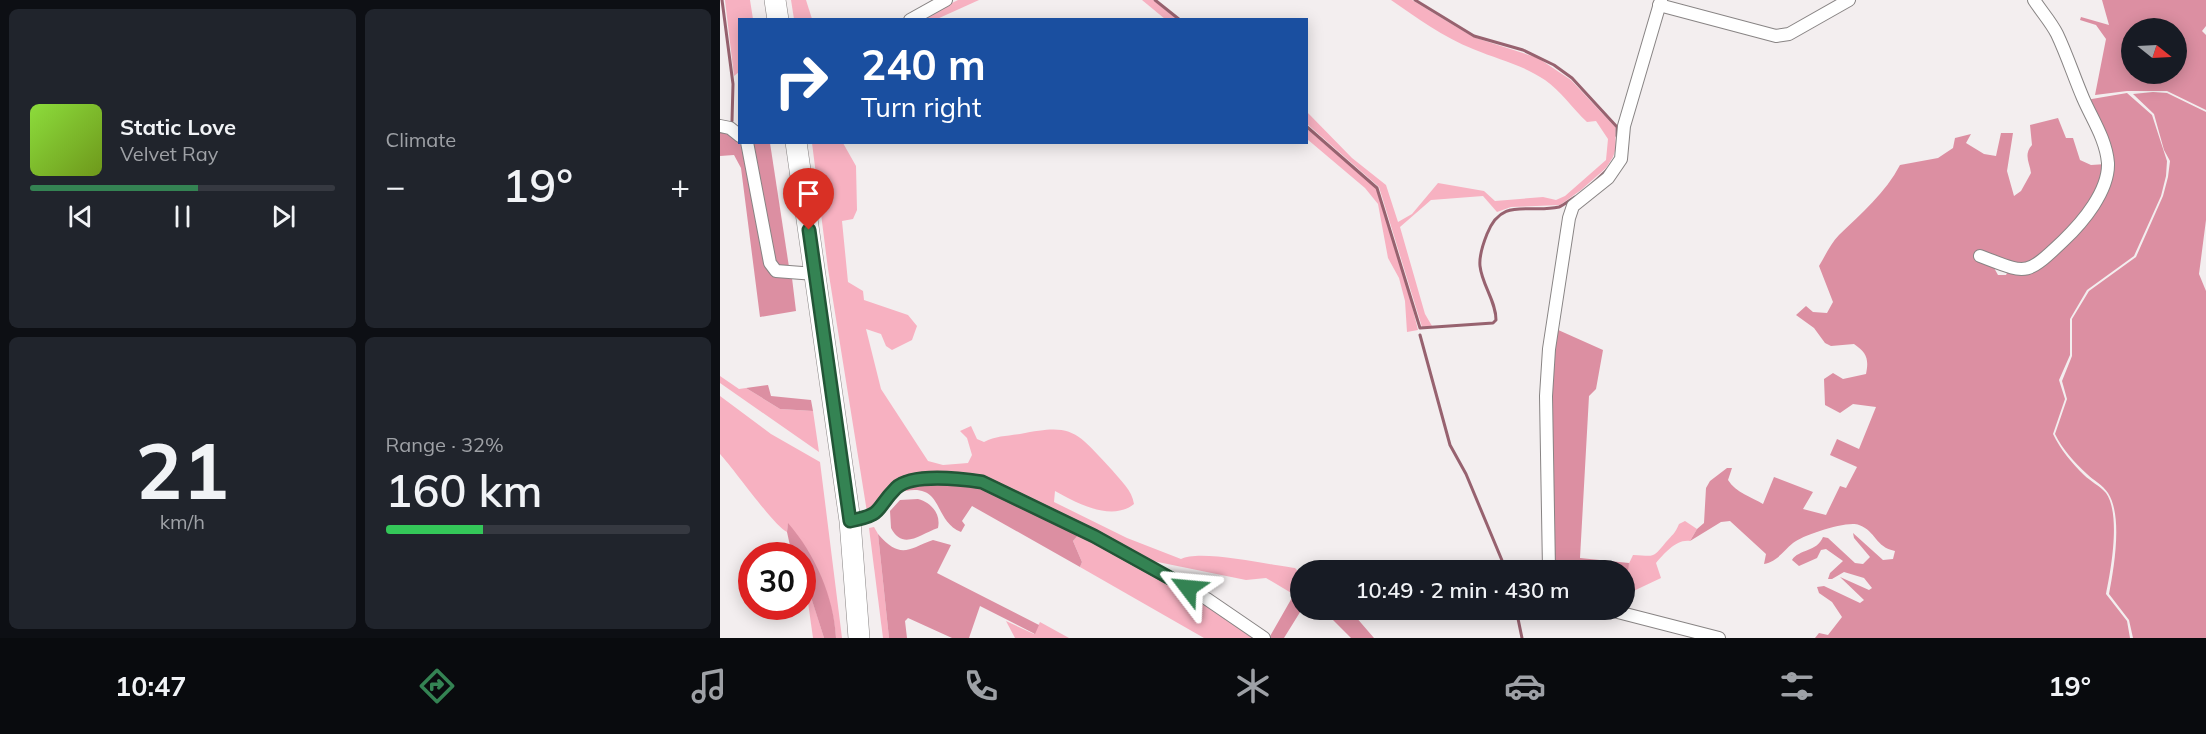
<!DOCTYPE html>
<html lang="en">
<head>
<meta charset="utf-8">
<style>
	:root { --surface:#171b24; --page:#20242c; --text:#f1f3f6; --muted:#9ea1a6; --line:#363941; --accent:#348353 }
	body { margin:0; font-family:Mulish,sans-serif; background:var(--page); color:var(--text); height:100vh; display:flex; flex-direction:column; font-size:22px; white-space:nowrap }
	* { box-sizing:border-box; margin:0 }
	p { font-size:20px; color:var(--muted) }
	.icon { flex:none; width:33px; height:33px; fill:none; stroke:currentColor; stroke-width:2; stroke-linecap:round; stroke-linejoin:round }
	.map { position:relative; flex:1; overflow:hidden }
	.panel { display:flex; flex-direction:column; gap:9px; padding:9px; background:#0d0f14; width:720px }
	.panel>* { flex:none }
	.guide { position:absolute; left:18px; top:18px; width:570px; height:126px; border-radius:0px; box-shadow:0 3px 15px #0003; background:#1a4fa0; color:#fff; overflow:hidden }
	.needle { width:39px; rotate:108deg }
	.buttons { position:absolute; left:1401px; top:18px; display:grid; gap:12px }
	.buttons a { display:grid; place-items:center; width:66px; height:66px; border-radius:50%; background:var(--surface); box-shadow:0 3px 15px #0003; font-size:30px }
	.speed { position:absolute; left:18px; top:542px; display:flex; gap:12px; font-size:30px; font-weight:700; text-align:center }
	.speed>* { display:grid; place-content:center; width:78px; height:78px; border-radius:50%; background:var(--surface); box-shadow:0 3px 15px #0003; line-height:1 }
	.speed .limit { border:9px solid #d22; background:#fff; color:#111 }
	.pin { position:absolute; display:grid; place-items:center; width:51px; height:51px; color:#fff; margin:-62px -26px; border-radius:50% 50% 50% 0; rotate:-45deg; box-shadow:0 0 6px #0007 }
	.pin .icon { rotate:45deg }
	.me { position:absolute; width:66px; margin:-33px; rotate:299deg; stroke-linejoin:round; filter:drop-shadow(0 0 4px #0008) }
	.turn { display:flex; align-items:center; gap:21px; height:126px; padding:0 24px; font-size:27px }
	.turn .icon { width:78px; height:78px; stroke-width:2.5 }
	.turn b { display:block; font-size:42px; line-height:51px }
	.big { font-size:45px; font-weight:600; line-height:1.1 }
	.panel .card { flex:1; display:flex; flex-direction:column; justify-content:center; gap:9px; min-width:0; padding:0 21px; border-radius:9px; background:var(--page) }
	.panel .dial { align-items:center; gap:0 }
	.dial b { font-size:78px; line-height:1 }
	.song { display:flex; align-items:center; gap:18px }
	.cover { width:72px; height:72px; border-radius:9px; background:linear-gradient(135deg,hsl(90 70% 55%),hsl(80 70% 35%)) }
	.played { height:6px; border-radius:3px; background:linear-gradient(90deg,var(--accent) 55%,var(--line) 55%) }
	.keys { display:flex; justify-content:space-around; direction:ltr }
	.heat { display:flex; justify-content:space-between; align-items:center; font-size:33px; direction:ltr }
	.charge { height:9px; border-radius:4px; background:linear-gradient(90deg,#34c759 32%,var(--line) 0) }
	.panel .tiles { flex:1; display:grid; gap:9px; grid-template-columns:repeat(2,1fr) }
	.trip { position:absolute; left:570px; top:560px; width:345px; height:60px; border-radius:30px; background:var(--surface); box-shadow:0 3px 15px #0003; font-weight:600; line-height:60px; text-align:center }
	.tabs { display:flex; height:96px; justify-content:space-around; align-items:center; background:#090b0e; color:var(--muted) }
	.tabs .icon { width:42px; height:42px }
	.tabs .current { color:var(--accent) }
	.tabs b { font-size:27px; color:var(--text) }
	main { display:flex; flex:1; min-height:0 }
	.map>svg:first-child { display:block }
	.green { fill:#f7b1c1 }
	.forest { fill:#dc8fa2; fill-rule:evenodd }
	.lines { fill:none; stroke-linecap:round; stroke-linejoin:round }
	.stream { stroke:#97626f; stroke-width:3 }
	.minor-casing { stroke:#888484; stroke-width:14 }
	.trunk-casing { stroke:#888484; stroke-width:22 }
	.minor { stroke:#fff; stroke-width:12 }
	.trunk { stroke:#fff; stroke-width:21 }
	.route-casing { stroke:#225536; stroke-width:15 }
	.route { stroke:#348353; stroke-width:10 }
</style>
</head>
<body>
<main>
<section class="panel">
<div class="tiles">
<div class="card">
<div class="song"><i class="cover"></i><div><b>Static Love</b><p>Velvet Ray</p></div></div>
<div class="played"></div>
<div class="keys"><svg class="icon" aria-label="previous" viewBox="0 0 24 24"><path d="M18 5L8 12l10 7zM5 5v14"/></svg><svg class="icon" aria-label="pause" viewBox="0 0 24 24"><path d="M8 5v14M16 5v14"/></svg><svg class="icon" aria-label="next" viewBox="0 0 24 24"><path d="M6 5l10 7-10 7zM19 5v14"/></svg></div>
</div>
<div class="card"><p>Climate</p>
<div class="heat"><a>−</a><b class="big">19°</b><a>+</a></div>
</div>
<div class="card dial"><b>21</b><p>km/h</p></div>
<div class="card"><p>Range · 32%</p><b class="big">160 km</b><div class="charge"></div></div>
</div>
</section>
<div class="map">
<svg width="1486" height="638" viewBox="0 0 1486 638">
	<rect width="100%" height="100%" fill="#f3eeef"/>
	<g class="green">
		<polygon points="5,0 30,0 33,19 20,20 19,72 14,76"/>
		<polygon points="71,0 86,0 92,19 74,19"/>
		<polygon points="238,0 259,0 217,19 198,20"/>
		<polygon points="422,0 433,0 458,19 445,19"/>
		<path d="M671,0h21l61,37 65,21 33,22 44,47 1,21 -3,9 -7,11 -25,22 -21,15 -49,2 -14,5 -14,-16 -52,4 -31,27 25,87 7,12 -10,1 -43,-140 -72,-63v-12l45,46 34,27 12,37 14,-8 26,-31 46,8 11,10 48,-4 13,3 9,-4 41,-36 2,-21 -12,-18 -9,1c-14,-13 -26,-31 -42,-42 -24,-16 -46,-20 -72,-31 -30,-12 -56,-31 -82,-49z"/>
		<polygon points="586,128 656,188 683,270 698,330 687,332 685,301 679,278 668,258 658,204 645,188 587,139"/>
		<path d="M92,143h31l13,23 1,44 -4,9 -11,2 6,61 15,9 1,9 44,15 9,11 -5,14 -20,10 -6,-4 -5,-12 -15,-5 15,60 47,72 15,4 25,-2 4,-8 -5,-17 -7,-7 11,-5 6,13 7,3c12,-6 23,-6 36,-8 53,-11 56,-3 92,36 9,11 20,20 22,34 -22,18 -58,-1 -79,-13l-1,11 73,36 54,21c19,-10 89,6 114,9l5,5v16h-3l-4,5 -27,-16 -20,2 -103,-21 -44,-24 -191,-59 -41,36 -39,-243z"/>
		<polygon points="0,376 19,389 26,388 60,409 93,411 99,452 0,383"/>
		<path d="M0,396l51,38 49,28 22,176h-6c-3,-43 -22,-81 -48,-114l-1,8c-13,-6 -53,-63 -67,-78z"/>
		<path d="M965,521l12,8 -7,12c-14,-2 -26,13 -34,22l5,15 -36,17 -1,-21 9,-19c22,1 19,4 33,-13 6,-7 9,-8 13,-18z"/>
		<polygon points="154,527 158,534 169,638 163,638 149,528"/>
		<polygon points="360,533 451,583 535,638 484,638 360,567 362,562 353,541"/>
		<polygon points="84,574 104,638 93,638"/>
		<polygon points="286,621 314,634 320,622 349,638 295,638"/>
	</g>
	<g class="forest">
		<path d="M1382,0h104v26l-4,5 4,4v75l-39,-19h-40l-32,4 11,-56 -10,-14 -16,-5 1,-3 28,8zM1412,28h44v46h-44z"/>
		<path d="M1433,92l14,1 39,19v108l-7,54 7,17v347h-73l-4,-18 -20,-26c5,-26 14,-78 -1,-101 -5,-8 -15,-13 -21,-19 -12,-11 -25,-25 -32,-40l12,-35 -5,-18 10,-25v-37l17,-28 47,-34 27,-61 5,-19 2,-16 -6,-11 -10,-36 -21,-20z"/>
		<path d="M1407,93l25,22 15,46 -1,15 -5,20 -27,60 -47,34 -17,29v36l-11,25 6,19 -12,35c7,15 19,29 31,41 6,6 16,11 22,18 15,21 5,77 0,101l21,27 3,17h-315l4,-5 9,2 14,-18 -10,-15 -13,-9 -2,-6 7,-1 36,17 4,-3 -24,-23 29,13 3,-2 -8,-10 -20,-6 -12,7h-4l2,-6 13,-12 -17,-12 -5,1 -4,8 -18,8 -7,-6c7,-11 25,-8 31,-23l5,1 27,25 8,1 7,-7 -16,-19 -1,-5 30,27 10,-1 2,-8c-20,-4 -19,-20 -36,-26 -11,-5 -56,10 -66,18 -10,8 -15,18 -29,21l2,-10 -36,-33 -9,1 -31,19 7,-12 7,-6 2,-35 4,-7 17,-13h5l-4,12c8,13 24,17 35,24l11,-27 39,15 -10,17 23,6 14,-29 6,2 11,-21 -27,-12 7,-16 22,10 17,-42 -23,-3 -13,9 -15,-8 -1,-26 9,-6 10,6 23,-5c3,-15 1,-21 -12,-30l-23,2 -6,-3 -11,-15 -18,-13 10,-9 7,6 14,1 6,-11 -14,-36c6,-10 12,-23 20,-31 22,-21 47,-43 61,-70l38,-7 15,-10 2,-10 16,-4 -5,9 18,11 12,2 5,-23h12l-6,38 7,25 7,-5 10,-18c-1,-10 -8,-18 1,-28l-2,-20 28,-7 8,20h7l7,22 11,5 15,-1c-1,6 -2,13 -4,18 -8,25 -52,81 -77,86 -16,3 -30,-10 -45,-14v5l13,7 5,9h8l2,-4c8,2 16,3 23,0 8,-4 15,-12 22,-18 25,-23 55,-51 57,-88 1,-22 -14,-46 -24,-65z"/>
		<polygon points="0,130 13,136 26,151 58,277 72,278 76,311 40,317 21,168 14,155 0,156"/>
		<polygon points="32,143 50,143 69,267 60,266 53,257"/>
		<polygon points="836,329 883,350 876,389 869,396 860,558 909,563 908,571 905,574 904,570 832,570 828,461"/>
		<polygon points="48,385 51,396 91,400 93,411 60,409 26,388"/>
		<path d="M190,483h61l109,50 -7,8 9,21 -2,5 -108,-61 -10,15 3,4 -4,7c-30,-12 -15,-53 -64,-39z"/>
		<path d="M198,499c14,4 23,15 20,29 -18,6 -35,23 -47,0l-1,-17 10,-11z"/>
		<path d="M68,523c27,31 46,74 48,115h-12l-21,-66 -1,-17h-10l-5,-23z"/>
		<path d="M158,534c23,26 30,15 55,6l18,5 -14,28 102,52 -4,9 -55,-28 -11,32h-17l-44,-20 -3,3 2,17h-18z"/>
		<polygon points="577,589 580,589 580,609 629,609 654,638 631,638 613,620 582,609 564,638 549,638"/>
	</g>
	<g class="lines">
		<g class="stream">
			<polyline points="2,0 13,84 12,121"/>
			<polyline points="435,0 460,20"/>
			<polyline points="695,0 754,36 803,50 834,65 852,78 897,127 897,136"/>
			<path d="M586,126l71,62 43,140 73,-5 3,-3c0,-19 -14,-35 -16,-54 -1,-10 3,-22 7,-32 15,-38 41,-20 72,-27 5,-2 11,-7 16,-10"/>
			<polyline points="872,184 887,170"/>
			<polyline points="700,335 730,445 746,474 786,570"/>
			<polyline points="796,609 802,638"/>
		</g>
		<g class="minor-casing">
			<g id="minor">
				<polyline points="939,5 1056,36 1069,34 1129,0"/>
				<polyline points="190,20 226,0"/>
				<polyline points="0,126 10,128 20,136"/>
				<polyline points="27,142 50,263 56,271 95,274"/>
				<path d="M1260,256c47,18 45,21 83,-15 20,-19 46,-50 45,-78 -2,-24 -16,-44 -25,-65 -9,-21 -16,-43 -26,-64 -6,-12 -16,-23 -23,-34"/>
				<path d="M130,521c35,-7 24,-11 46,-33 16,-15 65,-9 86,-6l112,54 113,63 57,39"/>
				<polyline points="829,570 826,396 829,349 849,218 853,206 888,178 901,159 904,126 941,0"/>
				<polyline points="886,609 999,638"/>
			</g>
		</g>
		<g class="trunk-casing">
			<g id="trunk">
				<polyline points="55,0 58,20"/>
				<polyline points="76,142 130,521 139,638"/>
			</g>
		</g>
		<use href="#minor" class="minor"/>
		<use href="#trunk" class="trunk"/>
	</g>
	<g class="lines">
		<g class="route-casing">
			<path id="route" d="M89,230l41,291c35,-7 24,-11 46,-33 16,-15 66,-9 86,-6l112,54 94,52"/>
		</g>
		<use href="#route" class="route"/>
	</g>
</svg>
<div class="buttons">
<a><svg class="needle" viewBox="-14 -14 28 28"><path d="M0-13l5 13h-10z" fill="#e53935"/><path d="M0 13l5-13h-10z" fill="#9ea1a6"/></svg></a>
</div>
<div class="speed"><div class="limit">30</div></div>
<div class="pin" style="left:89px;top:230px;background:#d93025"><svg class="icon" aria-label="arrive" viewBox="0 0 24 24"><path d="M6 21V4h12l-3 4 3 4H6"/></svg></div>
<svg class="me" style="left:468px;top:588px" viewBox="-20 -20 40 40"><path d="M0-17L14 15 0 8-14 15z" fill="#348353" stroke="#fff" stroke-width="4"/></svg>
<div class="trip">10:49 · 2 min · 430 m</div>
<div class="guide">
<div class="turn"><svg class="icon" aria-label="right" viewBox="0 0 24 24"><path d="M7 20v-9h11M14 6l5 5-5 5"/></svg><div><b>240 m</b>Turn right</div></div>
</div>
</div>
</main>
<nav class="tabs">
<b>10:47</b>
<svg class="icon current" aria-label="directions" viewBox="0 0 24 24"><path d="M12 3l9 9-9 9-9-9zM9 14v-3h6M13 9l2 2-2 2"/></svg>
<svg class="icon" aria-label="music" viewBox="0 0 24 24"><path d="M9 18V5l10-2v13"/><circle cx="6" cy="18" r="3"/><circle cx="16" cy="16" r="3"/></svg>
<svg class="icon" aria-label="phone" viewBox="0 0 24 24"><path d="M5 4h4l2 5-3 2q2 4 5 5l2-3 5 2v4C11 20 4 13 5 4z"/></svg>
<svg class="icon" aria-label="climate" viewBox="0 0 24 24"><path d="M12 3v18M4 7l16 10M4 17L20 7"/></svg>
<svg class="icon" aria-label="car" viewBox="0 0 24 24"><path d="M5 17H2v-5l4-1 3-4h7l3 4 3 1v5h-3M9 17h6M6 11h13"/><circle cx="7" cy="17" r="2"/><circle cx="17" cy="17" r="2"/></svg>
<svg class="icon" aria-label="filters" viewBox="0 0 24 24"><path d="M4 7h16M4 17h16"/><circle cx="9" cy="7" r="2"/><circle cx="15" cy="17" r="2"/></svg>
<b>19°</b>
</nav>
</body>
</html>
